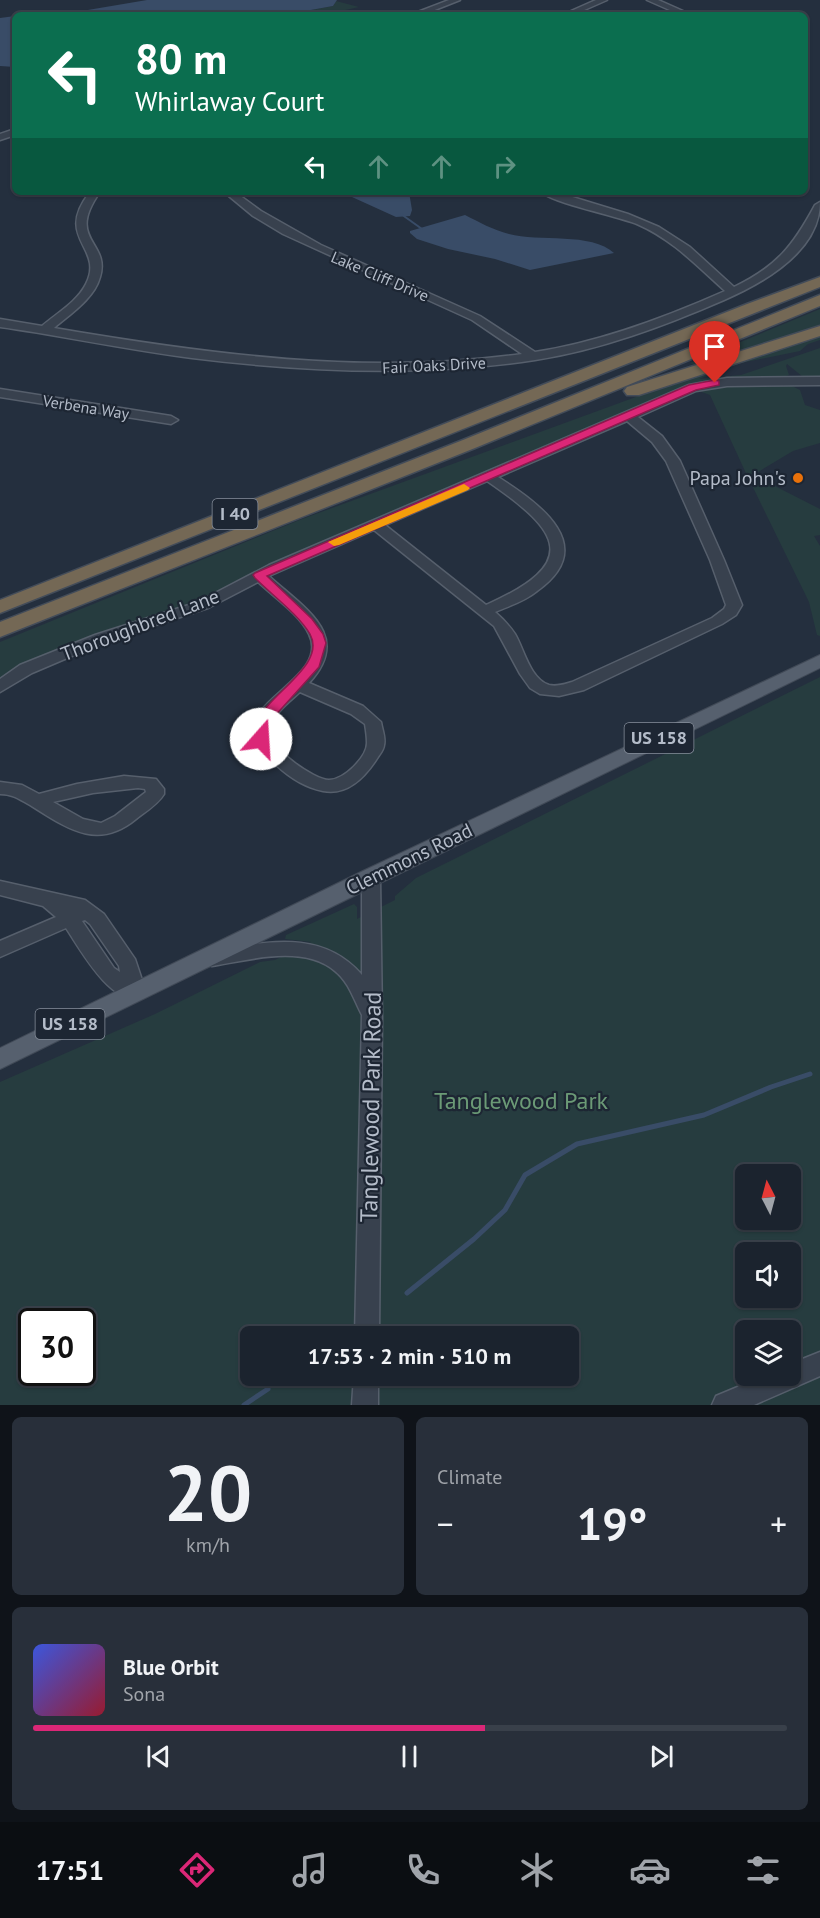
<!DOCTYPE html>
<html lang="en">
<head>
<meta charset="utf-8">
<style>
	:root { --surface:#1b232e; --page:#282f3a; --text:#f1f3f6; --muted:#a0a4aa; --line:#39404a; --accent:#db2777 }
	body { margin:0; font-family:"PT Sans",sans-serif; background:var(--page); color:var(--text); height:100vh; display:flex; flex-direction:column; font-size:22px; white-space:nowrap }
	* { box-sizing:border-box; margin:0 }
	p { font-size:20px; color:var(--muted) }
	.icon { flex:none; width:33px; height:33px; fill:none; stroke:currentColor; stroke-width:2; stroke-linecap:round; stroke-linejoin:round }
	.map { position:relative; height:1405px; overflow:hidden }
	.panel { display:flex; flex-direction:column; gap:12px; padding:12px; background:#0f1319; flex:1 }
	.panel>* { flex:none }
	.guide { position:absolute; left:12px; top:12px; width:796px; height:183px; border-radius:9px; box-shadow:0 2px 4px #0004,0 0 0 2px var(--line); background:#0b6e4f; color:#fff; overflow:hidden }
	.needle { width:39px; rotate:354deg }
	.tools { position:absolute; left:735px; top:1164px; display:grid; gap:12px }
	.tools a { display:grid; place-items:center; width:66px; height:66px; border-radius:9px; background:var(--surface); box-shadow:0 2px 4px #0004,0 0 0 2px var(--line); font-size:30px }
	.speed { position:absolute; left:18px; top:1308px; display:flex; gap:12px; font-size:30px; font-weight:700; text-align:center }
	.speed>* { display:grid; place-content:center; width:78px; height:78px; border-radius:50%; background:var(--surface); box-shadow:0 2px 4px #0004,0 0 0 2px var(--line); line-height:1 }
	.speed .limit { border:3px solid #111; border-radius:9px; background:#fff; color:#111 }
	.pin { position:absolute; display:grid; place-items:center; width:51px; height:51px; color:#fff; margin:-62px -26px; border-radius:50% 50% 50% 0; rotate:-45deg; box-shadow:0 0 6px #0007 }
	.pin .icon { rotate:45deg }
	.me { position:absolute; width:66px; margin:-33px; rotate:19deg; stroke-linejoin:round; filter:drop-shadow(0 0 4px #0008) }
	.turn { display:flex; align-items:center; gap:21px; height:126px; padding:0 24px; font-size:27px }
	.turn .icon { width:78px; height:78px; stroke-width:2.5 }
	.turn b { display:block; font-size:42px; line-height:51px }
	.lanes { display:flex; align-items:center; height:57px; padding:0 24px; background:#0003; justify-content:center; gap:30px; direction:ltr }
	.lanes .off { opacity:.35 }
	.big { font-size:45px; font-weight:600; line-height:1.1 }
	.panel .widget { flex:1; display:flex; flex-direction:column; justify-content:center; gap:9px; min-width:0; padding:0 21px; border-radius:9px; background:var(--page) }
	.panel .dial { align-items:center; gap:0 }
	.dial b { font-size:78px; line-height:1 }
	.song { display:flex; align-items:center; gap:18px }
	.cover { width:72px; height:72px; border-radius:9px; background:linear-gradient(135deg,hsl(230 70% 55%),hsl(350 70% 35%)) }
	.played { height:6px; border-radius:3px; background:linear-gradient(90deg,var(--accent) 60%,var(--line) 60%) }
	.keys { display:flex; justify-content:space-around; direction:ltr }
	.heat { display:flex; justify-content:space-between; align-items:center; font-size:33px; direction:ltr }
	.panel .tiles { flex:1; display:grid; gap:12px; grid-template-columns:1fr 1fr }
	.widget:last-child { grid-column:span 2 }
	.trip { position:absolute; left:240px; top:1326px; width:339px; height:60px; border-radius:9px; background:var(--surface); box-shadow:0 2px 4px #0004,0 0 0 2px var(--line); font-weight:600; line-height:60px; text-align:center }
	.tabs { display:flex; height:96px; justify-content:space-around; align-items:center; background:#0b0e12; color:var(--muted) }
	.tabs .icon { width:42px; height:42px }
	.tabs .selected { color:var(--accent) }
	.tabs b { font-size:27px; color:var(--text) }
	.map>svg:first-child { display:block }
	.green { fill:#263c3f; fill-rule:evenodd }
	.water { fill:#394c67 }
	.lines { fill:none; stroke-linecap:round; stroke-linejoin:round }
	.stream-far1 { stroke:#394c67; stroke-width:2 }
	.stream { stroke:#394c67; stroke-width:5 }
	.minor-casing { stroke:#565f6c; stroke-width:3 }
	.major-casing { stroke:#414a57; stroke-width:2 }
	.highway-casing { stroke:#434c59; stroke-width:3 }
	.minor { fill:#38414e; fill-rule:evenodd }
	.major { fill:#56606e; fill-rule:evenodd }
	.highway { fill:#746855; fill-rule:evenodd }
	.route { fill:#db2777; stroke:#8e194d; stroke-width:1.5 }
	.slow { fill:#f59e0b }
	.food-dot { fill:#e8710a; stroke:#1d2633; stroke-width:2 }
	.labels { text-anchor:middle; stroke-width:4.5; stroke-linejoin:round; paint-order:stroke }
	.far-street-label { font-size:16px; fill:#b4bcc9; stroke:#1d2633 }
	.shield { fill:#1d2633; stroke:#878f9c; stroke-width:1.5 }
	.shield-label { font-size:18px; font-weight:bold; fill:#b4bcc9 }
	.poi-label { font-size:20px; fill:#b4bcc9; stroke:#1d2633; text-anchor:end }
	.street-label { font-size:20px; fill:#b4bcc9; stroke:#1d2633 }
	.near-park-label { font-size:24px; fill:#6b9a76; stroke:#1d2633 }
	.near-street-label { font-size:24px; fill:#b4bcc9; stroke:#1d2633 }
</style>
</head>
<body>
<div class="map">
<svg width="820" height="1405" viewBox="0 0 820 1405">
	<rect width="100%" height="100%" fill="#242f3e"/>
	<g class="green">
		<polygon points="336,1 359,7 323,15 283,15 333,6"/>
		<polygon points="820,309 820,326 694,365 690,363"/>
		<polygon points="820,336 820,340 808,344 800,351 741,363 699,379 741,375 820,348 820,376 802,376 787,364 786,366 789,375 783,377 714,381 688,386 266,567 203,600 0,679 0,642 302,519 644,394"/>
		<polygon points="790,385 800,390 805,405 820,410 820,443 793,451 758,472 765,481 820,509 820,535 814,536 820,546 820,636 817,635 809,602 744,469 710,395 696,390 723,386"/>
		<path d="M820,677v728h-820v-323l155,-68 105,-52 15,-2 36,-18 -26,-3 1,-4 68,-31 3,3v12l38,-19v-4l21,-18zM746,1174h44v46h-44zM746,1252h44v46h-44zM32,1322h50v50h-50zM746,1330h44v46h-44zM250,1336h318v40h-318z"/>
	</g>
	<g class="water">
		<polygon points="147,0 337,0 333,6 283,15 24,15 70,13"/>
		<polygon points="15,16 15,67 0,66 0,18"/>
		<polygon points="341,192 409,192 412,210 410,216 396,217"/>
		<path d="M465,215c14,7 28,15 44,19 29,8 83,-2 105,19l-84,17 -35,-11 -47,-10 -31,-10 -7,-6v-2z"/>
	</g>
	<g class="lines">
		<polyline class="stream-far1" points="401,214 422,229"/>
		<g class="stream">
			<polyline points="407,1293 474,1239 505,1210 525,1175 577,1144 704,1115 771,1087 810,1074"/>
			<polyline points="283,1380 291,1376"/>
			<polyline points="244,1405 268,1389"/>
		</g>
		<g class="minor-casing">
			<g id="minor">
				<polygon points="449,0 460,0 422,15 410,15"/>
				<polygon points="596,0 607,0 573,15 562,15"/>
				<polygon points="647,0 658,0 692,15 681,15"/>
				<polygon points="15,129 15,135 0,140 0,134"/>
				<path d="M90,192h10c-35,49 11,49 0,85 -6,22 -30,37 -46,51 153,26 312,48 468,26l-50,-34 -189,-86 -30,-18 -29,-24h11l26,19 60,34 159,71 55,36c65,-10 129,-34 190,-61 -28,-25 -53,-52 -88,-67 -23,-9 -81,-20 -96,-32h15l72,22 31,13 31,20 44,40c43,-21 59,-41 81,-82l5,-3c0,49 -57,81 -96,98 -60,26 -124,50 -189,60 -112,17 -230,12 -343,-2 -64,-8 -128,-22 -192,-31v-8l42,7c15,-13 35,-24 44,-42 19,-37 -33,-45 4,-92z"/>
				<path d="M820,377v8l-93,1 -31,5 -58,26 24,19 18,25 44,99 18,45 -6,10 -14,9 -138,66 -25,6 -19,-2 -10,-6 -10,-14 -26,-48 -120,-96 -105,46c36,33 84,59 40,107l54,23 18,16c1,7 5,16 3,23 0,4 -4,9 -6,12 -12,19 -30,39 -55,34 -17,-3 -34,-14 -47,-26 -9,-7 -19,-17 -22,-29 -11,-36 76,-60 55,-102 -10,-20 -34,-36 -51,-52l-50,26 -101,33 -75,32 -32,19v-13l20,-14 75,-30 103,-33 71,-37 420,-180 38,-7zM627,421l25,21 14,19 44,99 16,45 -2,4 -12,9 -140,64c-7,2 -15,5 -23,3 -19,-6 -25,-36 -34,-51 -6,-9 -12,-15 -20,-22 14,-6 30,-11 42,-21 63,-45 3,-87 -39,-114zM487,481c75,51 94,82 -1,124l-101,-80zM300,692l51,22 14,10c1,6 2,13 2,19 0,14 -23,37 -38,37 -15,0 -60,-32 -59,-48 0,-16 19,-30 30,-40z"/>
				<polygon points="0,389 171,416 178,420 171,424 0,397"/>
				<path d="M124,776l32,3 8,10v5c-6,10 -19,18 -28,25 -39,32 -69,9 -106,-14 -11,-6 -17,-11 -30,-11v-12l22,3 17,9 38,-10zM138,788l7,1 1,3 -31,24 -14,7 -18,-4 -30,-17 40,-9z"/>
				<path d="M371,870l7,2 2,5 2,141 -3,318h-24l7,-321c-8,-15 -13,-33 -27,-44 -32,-27 -86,-11 -123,-5l-7,-3 -3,-5 3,-5 7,-3c54,-7 109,-22 150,25v-98l2,-5z"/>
				<path d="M0,881l85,19 19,14 31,45 11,33 -3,6c-31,10 -63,-49 -77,-70l-66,29v-16l56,-24 -13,-11 -43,-11zM85,920l5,4 29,42 1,6 -6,-4 -32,-47z"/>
				<polygon points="820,1352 820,1376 754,1405 712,1405 716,1396 764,1376 790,1376 790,1364"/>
				<polygon points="354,1376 378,1376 378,1405 352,1405"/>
			</g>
		</g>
		<g class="major-casing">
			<polygon id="major" points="820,655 820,668 0,1069 0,1048 363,871"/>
		</g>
		<g class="highway-casing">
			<g id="highway">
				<polygon points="820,277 820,287 0,613 0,600 747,304"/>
				<polygon points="820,295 820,306 475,448 0,637 0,622 463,440"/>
				<polygon points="820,326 820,336 639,395 627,395 624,391 627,387"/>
			</g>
		</g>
		<use href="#minor" class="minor"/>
		<use href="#major" class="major"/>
		<use href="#highway" class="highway"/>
	</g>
	<path class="route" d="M715,380l4,1v4l-23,5 -429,186 45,43 11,15 3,9 -7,24 -47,52 -6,24h-10c-19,-36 75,-71 54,-109 -11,-19 -39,-40 -55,-56l-2,-3 2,-2 434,-188z"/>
	<polygon class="slow" points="464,484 470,488 468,490 339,545 334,546 328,542"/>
	<circle class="food-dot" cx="798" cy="478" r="6"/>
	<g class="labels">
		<g class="far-street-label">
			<text transform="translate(380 276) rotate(23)" y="6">Lake Cliff Drive</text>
			<text transform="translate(434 365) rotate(-3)" y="6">Fair Oaks Drive</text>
			<text transform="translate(86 407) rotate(9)" y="6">Verbena Way</text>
		</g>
		<g class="shield">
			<rect x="212.5" y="499" width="45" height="30" rx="4.5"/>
			<rect x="624.5" y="723" width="69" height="30" rx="4.5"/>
			<rect x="35.5" y="1009" width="69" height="30" rx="4.5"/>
		</g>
		<g class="shield-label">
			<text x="235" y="520">I 40</text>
			<text x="659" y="744">US 158</text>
			<text x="70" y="1030">US 158</text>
		</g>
		<g class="poi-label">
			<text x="786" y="485">Papa John's</text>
		</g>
		<g class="street-label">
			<text transform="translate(140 625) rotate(-21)" y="7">Thoroughbred Lane</text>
			<text transform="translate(409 859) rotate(-26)" y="7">Clemmons Road</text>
		</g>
		<g class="near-park-label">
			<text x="521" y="1109">Tanglewood Park</text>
		</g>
		<g class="near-street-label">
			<text transform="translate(371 1107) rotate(-89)" y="8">Tanglewood Park Road</text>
		</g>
	</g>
</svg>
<div class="tools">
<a><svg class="needle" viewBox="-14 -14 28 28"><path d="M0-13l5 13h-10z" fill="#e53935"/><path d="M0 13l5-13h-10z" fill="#a0a4aa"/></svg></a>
<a><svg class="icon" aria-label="sound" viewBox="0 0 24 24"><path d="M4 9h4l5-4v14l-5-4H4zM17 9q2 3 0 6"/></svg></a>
<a><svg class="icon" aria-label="layers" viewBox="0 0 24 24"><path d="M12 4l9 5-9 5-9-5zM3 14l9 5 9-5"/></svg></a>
</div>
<div class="speed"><div class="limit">30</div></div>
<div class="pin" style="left:715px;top:383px;background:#d93025"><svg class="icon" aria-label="arrive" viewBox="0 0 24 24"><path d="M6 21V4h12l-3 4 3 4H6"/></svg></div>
<svg class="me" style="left:261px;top:739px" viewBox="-20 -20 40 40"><circle r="19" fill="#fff"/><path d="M0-13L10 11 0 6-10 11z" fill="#db2777"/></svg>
<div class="trip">17:53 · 2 min · 510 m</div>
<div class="guide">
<div class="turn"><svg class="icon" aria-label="left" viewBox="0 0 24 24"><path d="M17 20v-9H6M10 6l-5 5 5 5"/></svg><div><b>80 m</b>Whirlaway Court</div></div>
<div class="lanes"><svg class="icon" aria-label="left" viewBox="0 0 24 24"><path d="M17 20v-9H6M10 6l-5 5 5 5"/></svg><svg class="icon off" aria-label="ahead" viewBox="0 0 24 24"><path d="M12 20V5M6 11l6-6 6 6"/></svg><svg class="icon off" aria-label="ahead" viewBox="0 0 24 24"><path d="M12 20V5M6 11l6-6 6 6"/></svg><svg class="icon off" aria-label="right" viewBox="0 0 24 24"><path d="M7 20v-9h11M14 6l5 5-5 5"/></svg></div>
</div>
</div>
<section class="panel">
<div class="tiles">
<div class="widget dial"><b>20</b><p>km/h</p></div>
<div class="widget"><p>Climate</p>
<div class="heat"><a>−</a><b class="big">19°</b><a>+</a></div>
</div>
<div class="widget">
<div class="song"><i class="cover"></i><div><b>Blue Orbit</b><p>Sona</p></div></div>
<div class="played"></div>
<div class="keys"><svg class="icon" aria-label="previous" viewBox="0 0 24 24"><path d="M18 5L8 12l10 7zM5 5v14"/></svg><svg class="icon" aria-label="pause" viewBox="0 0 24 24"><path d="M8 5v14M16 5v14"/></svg><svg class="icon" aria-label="next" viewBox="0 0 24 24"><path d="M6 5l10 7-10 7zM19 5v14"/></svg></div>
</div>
</div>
</section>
<nav class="tabs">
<b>17:51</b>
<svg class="icon selected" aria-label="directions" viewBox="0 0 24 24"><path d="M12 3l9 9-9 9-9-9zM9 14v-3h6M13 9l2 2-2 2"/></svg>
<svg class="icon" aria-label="music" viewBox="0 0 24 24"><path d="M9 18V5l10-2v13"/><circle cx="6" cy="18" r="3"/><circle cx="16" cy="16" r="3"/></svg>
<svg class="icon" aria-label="phone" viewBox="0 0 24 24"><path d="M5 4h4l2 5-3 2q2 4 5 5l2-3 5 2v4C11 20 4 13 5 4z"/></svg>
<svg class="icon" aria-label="climate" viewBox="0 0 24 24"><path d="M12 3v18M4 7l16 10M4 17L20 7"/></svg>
<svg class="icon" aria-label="car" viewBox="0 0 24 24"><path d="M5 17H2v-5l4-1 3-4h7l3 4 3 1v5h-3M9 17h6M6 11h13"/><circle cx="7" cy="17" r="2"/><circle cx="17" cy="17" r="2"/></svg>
<svg class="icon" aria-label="filters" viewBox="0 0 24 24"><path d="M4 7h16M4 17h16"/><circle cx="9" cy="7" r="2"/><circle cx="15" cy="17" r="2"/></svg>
</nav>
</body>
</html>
